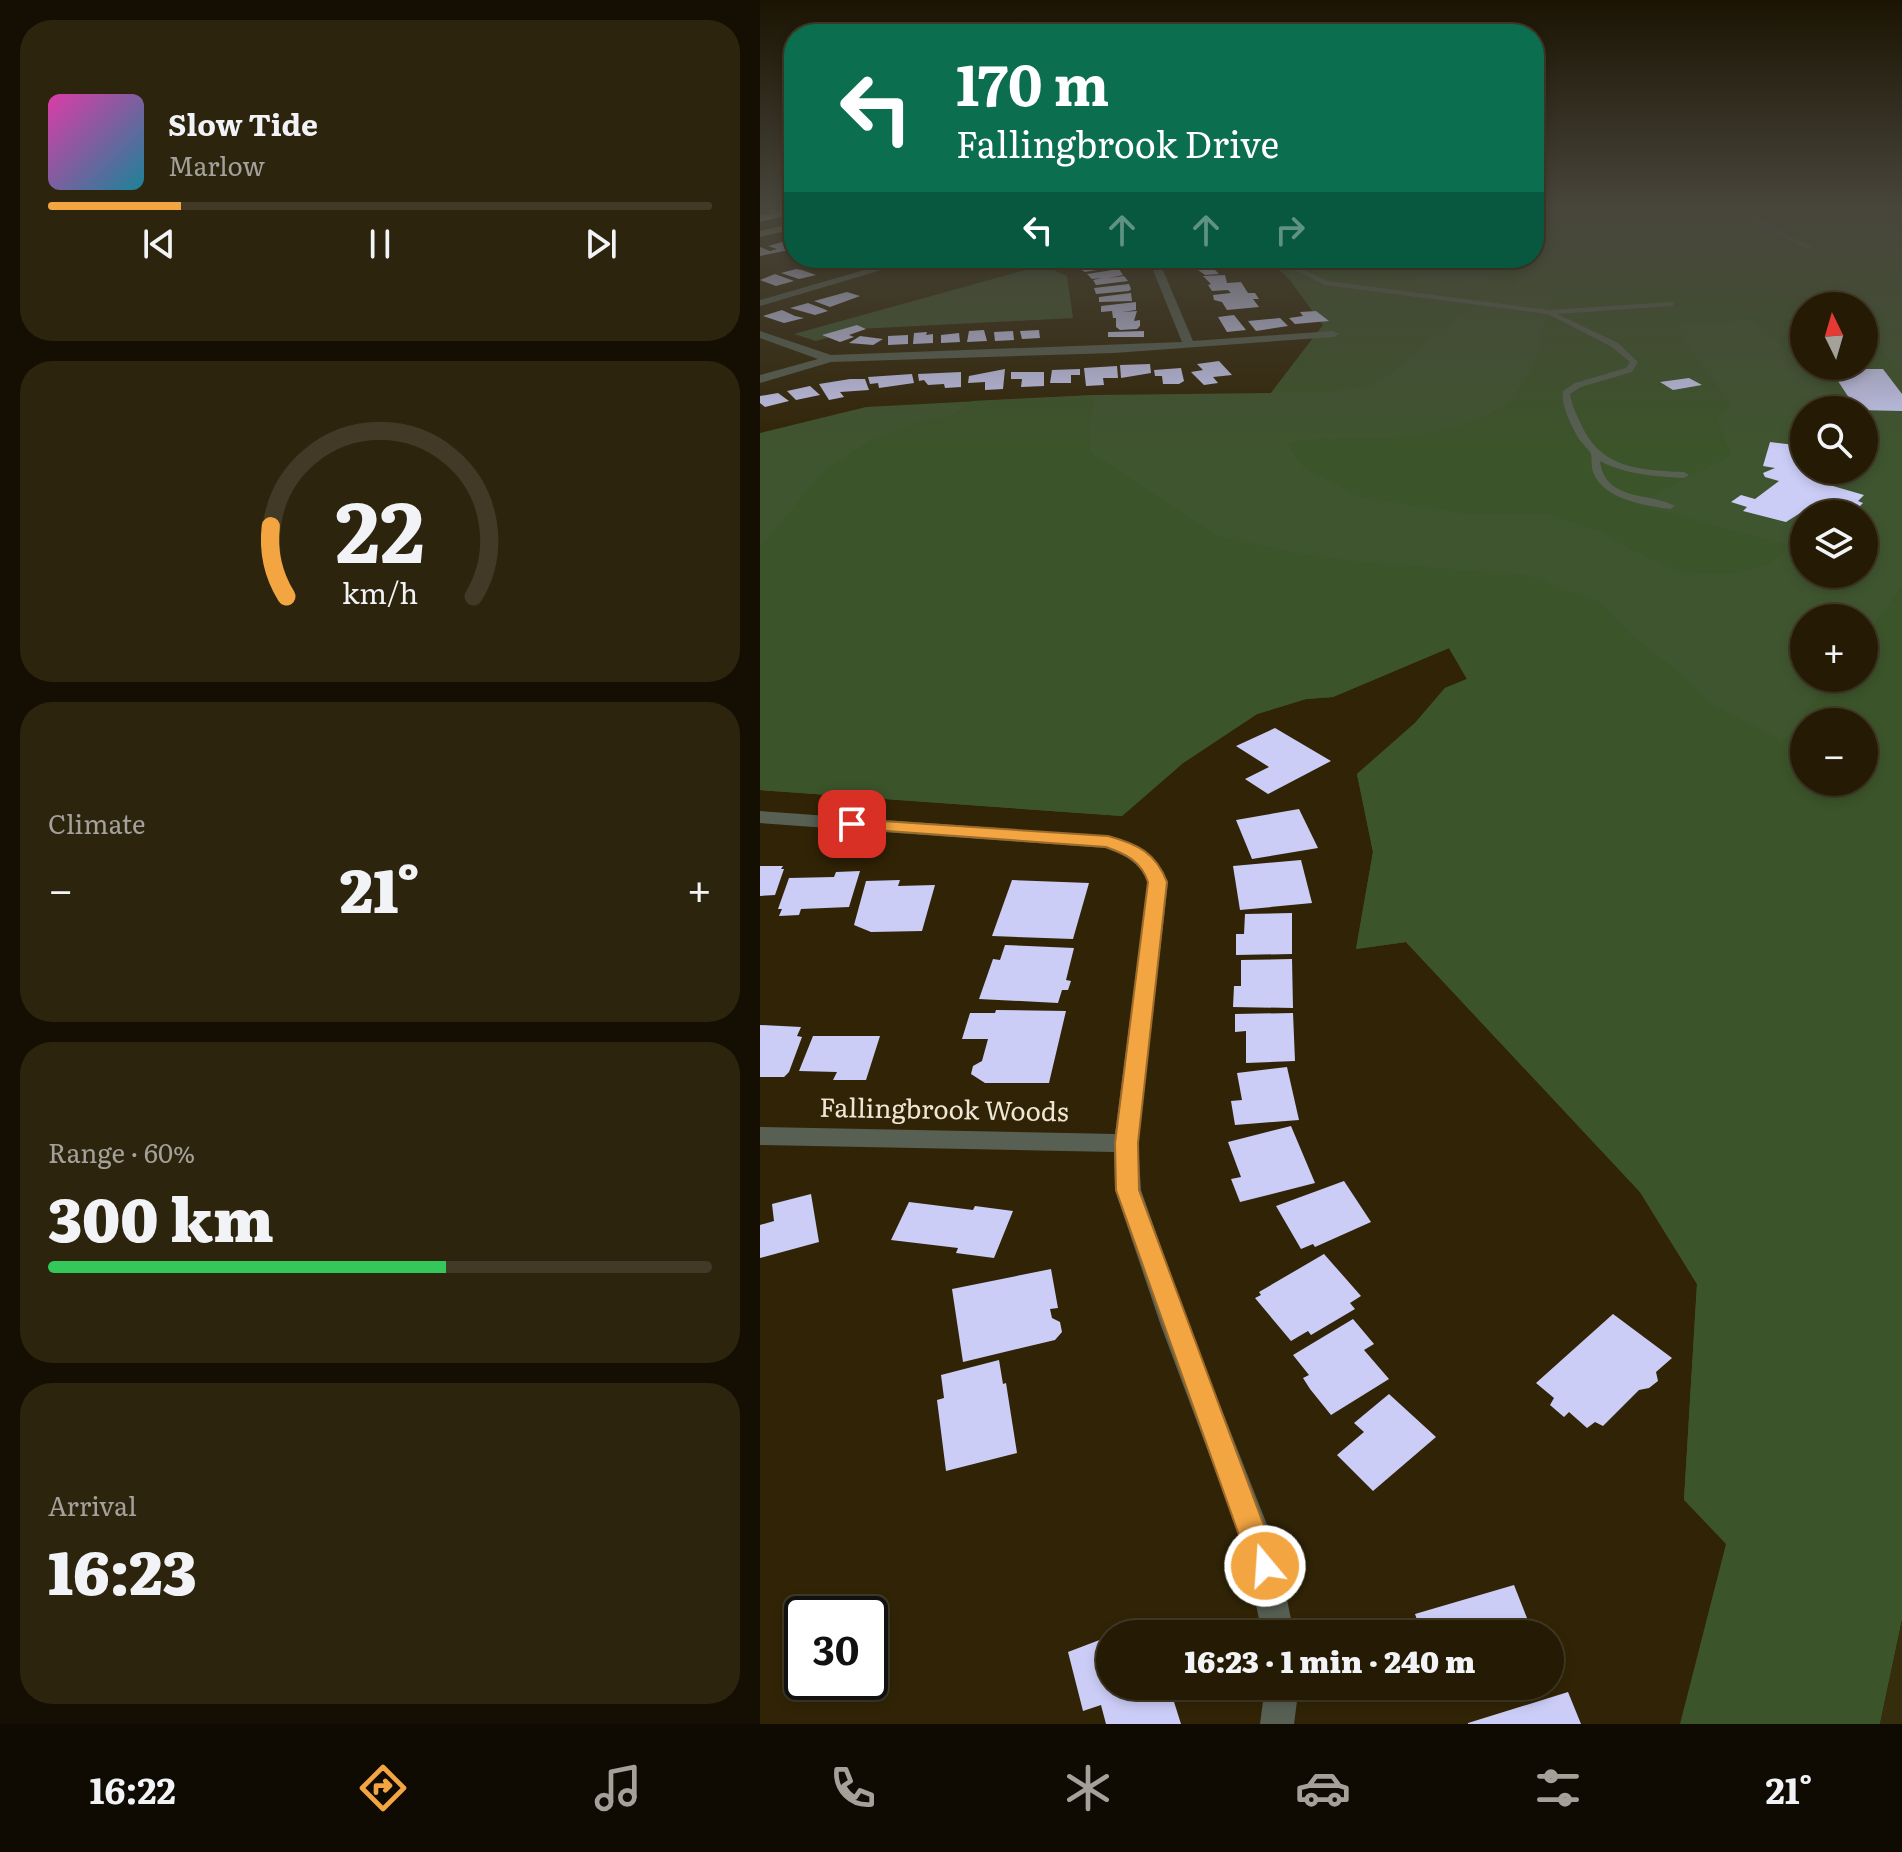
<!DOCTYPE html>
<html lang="en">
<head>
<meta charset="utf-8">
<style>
	:root { --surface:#251b04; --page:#2d240e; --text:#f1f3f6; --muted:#a3a19a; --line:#423926; --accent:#f2a541 }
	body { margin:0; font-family:Literata,serif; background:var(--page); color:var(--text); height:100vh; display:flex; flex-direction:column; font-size:30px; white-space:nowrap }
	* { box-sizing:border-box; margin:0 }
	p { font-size:26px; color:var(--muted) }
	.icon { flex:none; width:44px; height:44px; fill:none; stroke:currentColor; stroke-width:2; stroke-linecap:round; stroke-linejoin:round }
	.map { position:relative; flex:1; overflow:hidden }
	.drawer { display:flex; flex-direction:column; gap:20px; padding:20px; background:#140f02; width:760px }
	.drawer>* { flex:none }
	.banner { position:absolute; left:24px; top:24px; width:760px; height:244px; border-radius:32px; box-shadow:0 4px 12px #0003,0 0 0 2px var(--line); background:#0b6e4f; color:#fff; overflow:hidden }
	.needle { width:52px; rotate:355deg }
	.tools { position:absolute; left:1030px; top:292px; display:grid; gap:16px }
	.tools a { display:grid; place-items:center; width:88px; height:88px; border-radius:50%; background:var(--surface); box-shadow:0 4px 12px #0003,0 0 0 2px var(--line); font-size:40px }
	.speed { position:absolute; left:24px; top:1596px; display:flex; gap:16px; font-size:40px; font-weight:700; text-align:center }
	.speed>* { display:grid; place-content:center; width:104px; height:104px; border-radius:50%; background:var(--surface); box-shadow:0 4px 12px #0003,0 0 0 2px var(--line); line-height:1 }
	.speed .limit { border:4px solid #111; border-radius:12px; background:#fff; color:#111 }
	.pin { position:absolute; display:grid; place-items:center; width:68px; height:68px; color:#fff; margin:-34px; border-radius:16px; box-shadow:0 4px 12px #0006 }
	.me { position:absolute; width:88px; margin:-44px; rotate:342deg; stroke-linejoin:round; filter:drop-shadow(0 0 6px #0008) }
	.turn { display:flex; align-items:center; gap:28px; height:168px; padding:0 40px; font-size:36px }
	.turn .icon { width:104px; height:104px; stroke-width:2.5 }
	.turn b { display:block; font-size:56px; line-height:68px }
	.lanes { display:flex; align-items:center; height:76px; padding:0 40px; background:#0003; justify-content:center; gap:40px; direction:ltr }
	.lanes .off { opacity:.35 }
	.big { font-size:60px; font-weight:800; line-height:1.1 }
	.drawer .widget { flex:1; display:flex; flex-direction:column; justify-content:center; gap:12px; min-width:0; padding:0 28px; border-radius:32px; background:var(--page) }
	.drawer .dial { align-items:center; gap:0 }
	.dial svg { height:208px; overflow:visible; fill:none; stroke:var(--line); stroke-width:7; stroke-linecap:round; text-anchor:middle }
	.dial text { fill:var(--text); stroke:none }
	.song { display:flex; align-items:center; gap:24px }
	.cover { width:96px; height:96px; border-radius:12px; background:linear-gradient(135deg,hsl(320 70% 55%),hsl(190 70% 35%)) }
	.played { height:8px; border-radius:4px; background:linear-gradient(90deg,var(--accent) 20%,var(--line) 20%) }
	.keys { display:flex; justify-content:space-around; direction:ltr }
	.heat { display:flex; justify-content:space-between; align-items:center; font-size:44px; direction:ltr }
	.charge { height:12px; border-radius:6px; background:linear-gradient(90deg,#34c759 60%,var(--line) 0) }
	.trip { position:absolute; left:336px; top:1620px; width:468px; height:80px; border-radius:40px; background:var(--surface); box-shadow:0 4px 12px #0003,0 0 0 2px var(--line); font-weight:800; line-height:80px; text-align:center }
	.tab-bar { display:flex; height:128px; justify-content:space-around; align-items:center; background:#0f0b02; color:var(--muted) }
	.tab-bar .icon { width:56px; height:56px }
	.tab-bar .on { color:var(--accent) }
	.tab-bar b { font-size:36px; color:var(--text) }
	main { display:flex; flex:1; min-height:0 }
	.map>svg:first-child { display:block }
	.green { fill:#3f552f; fill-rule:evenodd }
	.forest { fill:#3c542a; fill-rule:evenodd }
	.sand { fill:#362d0c }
	.building { fill:#cccdf7 }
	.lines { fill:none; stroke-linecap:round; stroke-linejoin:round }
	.service { fill:#586054; fill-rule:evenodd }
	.minor { fill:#586054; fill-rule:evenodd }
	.primary { fill:#899980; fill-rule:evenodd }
	.route { fill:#f2a541; stroke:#9d6b2a; stroke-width:2 }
	.labels { text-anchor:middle; stroke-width:8; stroke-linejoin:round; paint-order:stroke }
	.near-street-label { font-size:26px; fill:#efe7d6; stroke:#312406 }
</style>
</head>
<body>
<main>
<section class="drawer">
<div class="widget">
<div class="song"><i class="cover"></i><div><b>Slow Tide</b><p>Marlow</p></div></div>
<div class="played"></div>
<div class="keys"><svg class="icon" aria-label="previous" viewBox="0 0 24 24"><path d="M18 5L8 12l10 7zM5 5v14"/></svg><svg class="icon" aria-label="pause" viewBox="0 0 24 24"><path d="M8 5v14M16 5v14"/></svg><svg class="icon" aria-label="next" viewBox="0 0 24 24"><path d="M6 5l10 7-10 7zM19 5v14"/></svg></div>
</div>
<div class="widget dial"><svg viewBox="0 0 100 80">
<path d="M14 69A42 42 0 1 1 86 69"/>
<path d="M14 69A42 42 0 0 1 8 42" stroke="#f2a541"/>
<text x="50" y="56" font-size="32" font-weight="700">22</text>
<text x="50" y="72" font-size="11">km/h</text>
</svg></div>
<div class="widget"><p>Climate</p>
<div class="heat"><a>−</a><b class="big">21°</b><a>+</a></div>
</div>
<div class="widget"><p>Range · 60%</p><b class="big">300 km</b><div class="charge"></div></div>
<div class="widget"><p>Arrival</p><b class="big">16:23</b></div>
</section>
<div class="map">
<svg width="1142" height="1724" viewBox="0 0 1142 1724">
	<rect width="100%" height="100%" fill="#312406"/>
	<g class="green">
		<path d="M774,210h368v1395l-218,-105 13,-216 -57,-92 -234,-250 -50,7 17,-97 -16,-78 58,-51 30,-35 22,-9 -18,-31 -116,49 -27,2 -49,15 -74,49 -61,53 -362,-26v-357l106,-26 229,-12 176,-2 52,-68 -34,-46 -22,-21h267zM1044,306h60v60h-60zM1044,410h60v60h-60zM1044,514h60v60h-60zM1044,618h60v60h-60zM1044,722h60v60h-60z"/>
		<polygon points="283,265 307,276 313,318 98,329 56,341 34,334"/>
	</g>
	<g class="forest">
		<polygon points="507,258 639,258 656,282 691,290 730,283 747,261 757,268 756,285 719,298 630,374 609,386 566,393 511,393 563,325 529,279"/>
		<path d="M930,289l134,9 28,8h-48v60h60v-57l18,5c-6,32 -2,36 20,59v18l-58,15 -90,-87 -79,7 56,79 -15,14 16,36 -97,49 156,42 -21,18 -40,10 -51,-2 -50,-23 -25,-16 -56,-19h-80l-108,-17 -56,-29 -16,-23 8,-5c64,-3 158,4 211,-37 8,-6 16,-20 22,-30 15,-24 10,-57 27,-81z"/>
		<path d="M335,395l-6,30 1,27 128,84 79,17 63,9 166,13 74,27 31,33 46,36 34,33 72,37 50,-63h31v-40l38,-52v1034l-22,104h-200l46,-180 -42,-44 13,-216 -57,-92 -234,-250 -50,7 17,-97 -16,-78 58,-51 30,-35 22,-9 -18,-31 -116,49 -27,2 -49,15 -74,49 -61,53 -362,-26v-242l65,-79 49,-31 45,-16 34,-7 19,-14zM1044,722h60v60h-60z"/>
	</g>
	<polygon class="sand" points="1142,1620 1142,1724 1120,1724"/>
	<g class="building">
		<polygon points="2,210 34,210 34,213 0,222 0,214 12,214"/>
		<polygon points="22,242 34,245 34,249 0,256 0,247 10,251 17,249 8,246"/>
		<polygon points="454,258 460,262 436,265 425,259"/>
		<polygon points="351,260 348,263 354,267 325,272 318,268"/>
		<polygon points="451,265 459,269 455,270 459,274 445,275 434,267"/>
		<polygon points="36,269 42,270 56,275 39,279 21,273"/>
		<polygon points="359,269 363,275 348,278 364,276 368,281 336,285 333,280 341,278 332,279 327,274"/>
		<polygon points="15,274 23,277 34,281 16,286 0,280"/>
		<polygon points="465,275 467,283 481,282 488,293 495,293 499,299 493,299 499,307 467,310 462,302 454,300 453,295 471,293 468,290 452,291 448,285 451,284 443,276"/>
		<polygon points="369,284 371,289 369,291 336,294 334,288"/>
		<polygon points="87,292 100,296 70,307 54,301"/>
		<polygon points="371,293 372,301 339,302 339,297"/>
		<polygon points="376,302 376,310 362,312 377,311 374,321 380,320 380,326 377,329 360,330 356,327 356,318 353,318 352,311 341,312 341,306"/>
		<polygon points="48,303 64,309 68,311 55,315 30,308"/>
		<polygon points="22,310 35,316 44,318 24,323 3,316"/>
		<polygon points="556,311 569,321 535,324 529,318 543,316 540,312"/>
		<polygon points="474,315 486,330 467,332 458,317"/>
		<polygon points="520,318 528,326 496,331 488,321"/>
		<polygon points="97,325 106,329 89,335 94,337 80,342 62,335"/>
		<polygon points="224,330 227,341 207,342 209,331"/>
		<polygon points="279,330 280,338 262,339 260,331"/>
		<polygon points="253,331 254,340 235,341 234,332"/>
		<polygon points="384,331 384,337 348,337 348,332"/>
		<polygon points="167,332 166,335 173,334 173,343 153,344 154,333"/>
		<polygon points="199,333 200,342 181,343 181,335"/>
		<polygon points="148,335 148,344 128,345 128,336"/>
		<polygon points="100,336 123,339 113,345 89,343"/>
		<polygon points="459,361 472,375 453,377 458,383 444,385 431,372 443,370 437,364"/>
		<polygon points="390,364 391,373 361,378 360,365"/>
		<polygon points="357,366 358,378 343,378 344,385 326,386 324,368"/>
		<polygon points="421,368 424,381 419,384 403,384 402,376 395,376 394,370"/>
		<polygon points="245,369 243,389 225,390 225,382 208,383 209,376"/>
		<polygon points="320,369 320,375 311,375 311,383 290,383 292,370"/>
		<polygon points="1070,369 1123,369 1142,394 1142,411 1097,410"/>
		<polygon points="201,372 201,387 185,388 184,384 168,385 164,380 159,381 158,374"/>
		<polygon points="251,372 284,372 284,386 261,387 262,379 251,379"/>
		<polygon points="152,374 154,383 119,388 118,383 110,384 108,377"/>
		<polygon points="929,378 942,385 913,390 900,382"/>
		<polygon points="90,379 105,379 109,390 80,392 84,397 69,400 59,384"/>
		<polygon points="50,386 60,395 36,400 27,391"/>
		<polygon points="18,393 29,401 5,407 0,403 0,396"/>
		<polygon points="1010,442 1044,446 1044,470 1082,471 1066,484 1104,495 1098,501 1103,503 1099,507 1093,505 1083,514 1058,514 1045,510 1026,522 983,511 987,507 971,502 981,495 995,499 1019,481 1005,477 1003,473 1015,468 1003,466"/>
		<polygon points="515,728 571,761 508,794 485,779 509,767 476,746"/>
		<polygon points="539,809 558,848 492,859 476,820"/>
		<polygon points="541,860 552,903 480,910 473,866"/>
		<polygon points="0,866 23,866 21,869 24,869 15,895 0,896"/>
		<polygon points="100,871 89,907 41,909 39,915 19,916 22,909 18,909 29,878 74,877 76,872"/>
		<polygon points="140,880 138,886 175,885 162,931 111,932 94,925 106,881"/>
		<polygon points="252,880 329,883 313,939 232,936"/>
		<polygon points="532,913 532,954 476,955 476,934 484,934 485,914"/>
		<polygon points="245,945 314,948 306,980 311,981 308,990 302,990 298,1003 219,999 233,959 240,960"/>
		<polygon points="532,959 533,1008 473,1007 474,986 481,986 481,960"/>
		<polygon points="236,1010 306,1011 289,1083 225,1083 211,1074 213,1066 222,1061 228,1039 202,1039 210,1013 235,1013"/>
		<polygon points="533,1013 535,1061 486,1063 486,1031 475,1032 475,1014"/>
		<polygon points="0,1025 41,1027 37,1036 42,1037 29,1072 24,1077 0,1077"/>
		<polygon points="53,1036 120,1036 106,1080 73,1080 77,1072 39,1071"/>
		<polygon points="527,1067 539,1120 475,1125 471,1101 482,1100 477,1073"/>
		<polygon points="531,1126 555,1183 480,1202 471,1179 481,1177 468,1142"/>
		<polygon points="584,1181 611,1222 555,1247 553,1244 541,1249 516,1206"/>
		<polygon points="51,1194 59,1242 0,1258 0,1225 14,1221 12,1204"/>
		<polygon points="149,1202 213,1210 215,1206 253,1211 234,1258 196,1253 198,1248 131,1240"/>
		<polygon points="564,1254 601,1296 590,1303 595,1309 551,1335 548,1331 531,1341 495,1298 501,1295 499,1292"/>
		<polygon points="291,1269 298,1308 290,1309 292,1318 300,1322 302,1332 295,1340 203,1362 192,1289"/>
		<polygon points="853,1314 912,1358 896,1372 898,1381 889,1388 879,1390 843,1426 835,1422 827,1428 809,1412 804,1417 790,1405 794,1398 776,1383"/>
		<polygon points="593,1319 614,1344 604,1350 629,1379 571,1415 550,1389 543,1378 549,1375 533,1355"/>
		<polygon points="239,1360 243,1384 246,1383 257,1453 186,1471 177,1400 184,1398 181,1375"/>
		<polygon points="629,1394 676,1437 613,1491 577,1455 604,1432 594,1423"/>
		<polygon points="754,1585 767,1618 743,1625 746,1634 662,1634 655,1614"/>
		<polygon points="350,1636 350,1686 409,1686 421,1724 346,1724 341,1705 323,1711 308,1652"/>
		<polygon points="700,1686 746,1686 746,1687 705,1699"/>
		<polygon points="808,1692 821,1724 708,1724 708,1723"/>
	</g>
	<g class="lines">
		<g class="service">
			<polygon points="971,210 980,210 1053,248 1048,249"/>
			<polygon points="298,258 308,258 278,268 274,266"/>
			<path d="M511,258h9l47,23 222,29 124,-8v4h-3l-113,8 61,29 20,19 -6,10 -51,15 -11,7c2,11 6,20 11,30 20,45 59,46 103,48l5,3 -5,3c-29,-2 -58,-3 -84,-17 5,41 50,31 75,45l-5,3c-26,-4 -66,-9 -77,-37 -2,-6 -1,-14 -2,-18 -3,-6 -9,-10 -12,-15 -8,-13 -18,-33 -16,-48l12,-8 51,-15 4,-6 -18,-15 -64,-33 -223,-29z"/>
		</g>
		<g class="minor">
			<polygon points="146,258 162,258 0,306 0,300"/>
			<polygon points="378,258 390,258 402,268 433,341 573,331 579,334 573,337 354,353 71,362 0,383 0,375 58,359 0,338 0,331 71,355 422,342 393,270"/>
			<path d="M0,811l348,25c28,7 48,19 60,46l-30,261 3,47 48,136 88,224 17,84h-32l-17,-84 -84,-224 -46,-136 -1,-38 -354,-7v-18l355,7 33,-252c-9,-20 -23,-27 -43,-34l-345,-25z"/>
			<polygon points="505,1686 539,1686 534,1724 500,1724"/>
		</g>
		<polygon class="primary" points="34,223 34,229 0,237 0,231"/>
	</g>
	<linearGradient id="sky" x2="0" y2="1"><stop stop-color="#1b1403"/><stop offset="0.46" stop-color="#48453b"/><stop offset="1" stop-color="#48453b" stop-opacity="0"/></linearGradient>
	<rect width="1142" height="452" fill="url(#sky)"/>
	<path class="route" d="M92,819l256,17c30,8 48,17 59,46l-29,261 1,47 140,376 -4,10 -10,4 -10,-4 -5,-10 -134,-376 -1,-47 33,-261c-7,-21 -22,-28 -42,-35l-260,-19 -3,-4z"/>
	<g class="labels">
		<g class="near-street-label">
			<text transform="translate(184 1110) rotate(1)" y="9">Fallingbrook Woods</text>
		</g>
	</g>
</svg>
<div class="tools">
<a><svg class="needle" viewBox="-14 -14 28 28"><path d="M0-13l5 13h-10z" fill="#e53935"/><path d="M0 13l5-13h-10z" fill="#a3a19a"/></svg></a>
<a><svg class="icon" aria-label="search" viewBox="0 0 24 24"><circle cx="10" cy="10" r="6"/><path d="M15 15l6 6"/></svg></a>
<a><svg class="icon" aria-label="layers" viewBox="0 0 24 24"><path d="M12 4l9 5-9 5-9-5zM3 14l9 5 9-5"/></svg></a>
<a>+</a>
<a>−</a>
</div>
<div class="speed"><div class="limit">30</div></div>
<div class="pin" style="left:92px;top:824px;background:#d93025"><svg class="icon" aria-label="arrive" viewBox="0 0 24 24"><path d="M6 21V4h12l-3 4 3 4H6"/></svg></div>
<svg class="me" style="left:505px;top:1566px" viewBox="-20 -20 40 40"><circle r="17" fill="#f2a541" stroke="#fff" stroke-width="3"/><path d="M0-11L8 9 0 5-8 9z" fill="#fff"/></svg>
<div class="trip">16:23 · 1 min · 240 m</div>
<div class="banner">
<div class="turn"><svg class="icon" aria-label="left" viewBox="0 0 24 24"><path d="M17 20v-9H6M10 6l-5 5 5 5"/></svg><div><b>170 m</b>Fallingbrook Drive</div></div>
<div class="lanes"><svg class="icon" aria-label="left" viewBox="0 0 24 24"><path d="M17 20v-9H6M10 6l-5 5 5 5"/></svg><svg class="icon off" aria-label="ahead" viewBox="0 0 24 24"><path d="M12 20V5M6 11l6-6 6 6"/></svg><svg class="icon off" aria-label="ahead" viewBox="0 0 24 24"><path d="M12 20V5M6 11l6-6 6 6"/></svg><svg class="icon off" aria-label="right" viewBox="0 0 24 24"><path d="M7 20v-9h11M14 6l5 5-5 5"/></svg></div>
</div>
</div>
</main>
<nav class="tab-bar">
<b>16:22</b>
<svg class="icon on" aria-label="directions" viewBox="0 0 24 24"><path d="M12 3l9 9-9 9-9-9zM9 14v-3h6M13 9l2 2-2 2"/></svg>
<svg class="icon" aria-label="music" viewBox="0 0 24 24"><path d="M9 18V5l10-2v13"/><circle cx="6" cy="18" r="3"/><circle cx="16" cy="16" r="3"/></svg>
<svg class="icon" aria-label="phone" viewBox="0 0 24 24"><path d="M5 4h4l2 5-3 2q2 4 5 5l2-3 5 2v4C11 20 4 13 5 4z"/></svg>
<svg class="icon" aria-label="climate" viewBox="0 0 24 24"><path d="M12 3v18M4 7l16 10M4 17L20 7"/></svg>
<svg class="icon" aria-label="car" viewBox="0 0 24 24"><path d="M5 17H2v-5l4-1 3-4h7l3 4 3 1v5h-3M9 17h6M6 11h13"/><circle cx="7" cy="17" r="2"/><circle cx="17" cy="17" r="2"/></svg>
<svg class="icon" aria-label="filters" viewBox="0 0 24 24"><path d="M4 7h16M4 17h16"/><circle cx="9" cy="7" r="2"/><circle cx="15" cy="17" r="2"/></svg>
<b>21°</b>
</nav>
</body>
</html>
